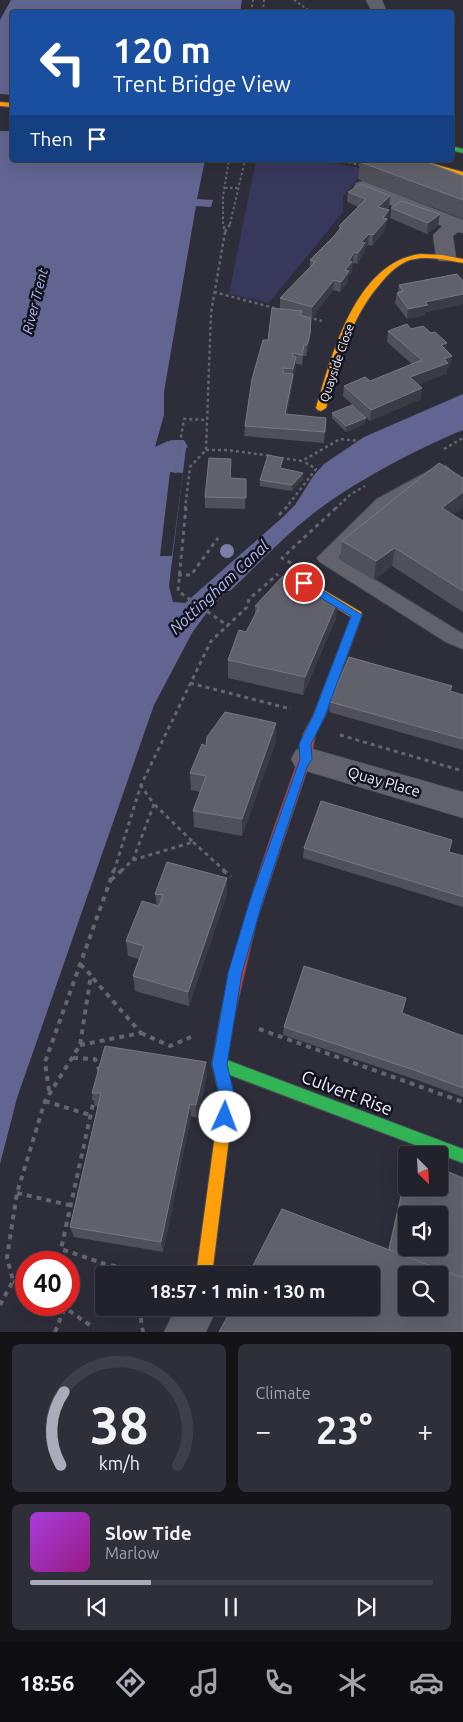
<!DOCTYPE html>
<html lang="en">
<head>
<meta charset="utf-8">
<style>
	:root { --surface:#22222c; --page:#2e2f38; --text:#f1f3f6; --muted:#a2a4a9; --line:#3f3f48; --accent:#aaacb9 }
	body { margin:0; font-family:Ubuntu,sans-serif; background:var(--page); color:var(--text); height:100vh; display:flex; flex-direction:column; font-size:19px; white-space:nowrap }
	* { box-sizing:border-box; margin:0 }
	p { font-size:16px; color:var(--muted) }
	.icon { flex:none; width:28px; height:28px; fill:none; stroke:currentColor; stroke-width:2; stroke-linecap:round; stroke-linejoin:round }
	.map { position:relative; height:1332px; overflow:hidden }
	.side { display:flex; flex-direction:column; gap:12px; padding:12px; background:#131318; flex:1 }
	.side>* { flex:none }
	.guide { position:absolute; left:10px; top:10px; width:444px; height:152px; border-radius:5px; box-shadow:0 5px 20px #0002,0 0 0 1px var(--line); background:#1a4fa0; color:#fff; overflow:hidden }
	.needle { width:32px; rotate:156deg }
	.tools { position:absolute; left:398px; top:1146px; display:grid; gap:10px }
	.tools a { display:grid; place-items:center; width:50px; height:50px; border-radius:5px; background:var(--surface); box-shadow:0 5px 20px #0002,0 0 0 1px var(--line); font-size:25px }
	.speed { position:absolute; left:15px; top:1251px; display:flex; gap:10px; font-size:25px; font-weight:700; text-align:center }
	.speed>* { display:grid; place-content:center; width:65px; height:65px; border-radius:50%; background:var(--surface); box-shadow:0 5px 20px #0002,0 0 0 1px var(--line); line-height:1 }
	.speed .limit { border:8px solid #d22; background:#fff; color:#111 }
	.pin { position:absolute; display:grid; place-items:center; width:42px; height:42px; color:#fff; margin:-21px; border:2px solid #fff; border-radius:50%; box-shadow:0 1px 5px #0007 }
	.me { position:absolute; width:55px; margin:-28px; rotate:2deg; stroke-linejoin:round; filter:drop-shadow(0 0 4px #0008) }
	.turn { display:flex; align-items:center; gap:18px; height:105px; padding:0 20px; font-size:22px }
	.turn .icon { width:65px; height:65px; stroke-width:2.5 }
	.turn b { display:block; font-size:35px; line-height:42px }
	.then { display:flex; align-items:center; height:48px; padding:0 20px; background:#0003; gap:10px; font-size:19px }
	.big { font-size:38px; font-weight:700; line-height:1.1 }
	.side .tile { flex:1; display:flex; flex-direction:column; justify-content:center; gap:8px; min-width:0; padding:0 18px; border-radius:8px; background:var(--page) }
	.side .dial { align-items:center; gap:0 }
	.dial svg { height:130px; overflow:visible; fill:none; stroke:var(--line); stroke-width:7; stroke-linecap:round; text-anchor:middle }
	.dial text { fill:var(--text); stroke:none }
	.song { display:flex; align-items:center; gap:15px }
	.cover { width:60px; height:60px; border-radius:8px; background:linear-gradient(135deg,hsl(280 70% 55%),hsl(310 70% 35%)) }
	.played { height:5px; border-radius:2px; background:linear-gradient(90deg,var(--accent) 30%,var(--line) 30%) }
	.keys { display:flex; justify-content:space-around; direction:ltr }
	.heat { display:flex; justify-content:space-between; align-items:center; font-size:28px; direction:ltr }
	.side .tiles { flex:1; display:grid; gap:12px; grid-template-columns:1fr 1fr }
	.tile:last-child { grid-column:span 2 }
	.trip { position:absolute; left:95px; top:1266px; width:285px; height:50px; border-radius:5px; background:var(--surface); box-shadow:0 5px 20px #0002,0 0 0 1px var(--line); font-weight:700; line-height:50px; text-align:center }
	.tab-bar { display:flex; height:80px; justify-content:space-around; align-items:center; background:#0e0e12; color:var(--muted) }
	.tab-bar .icon { width:35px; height:35px }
	.tab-bar .selected { color:var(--accent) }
	.tab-bar b { font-size:22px; color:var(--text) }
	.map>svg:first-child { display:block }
	.green { fill:#37385c }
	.water { fill:#626591 }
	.pier { fill:#2d2e3a }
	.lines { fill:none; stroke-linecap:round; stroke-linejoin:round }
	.lane-casing { stroke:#4a4b55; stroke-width:2 }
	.street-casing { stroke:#4a4b55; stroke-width:1 }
	.fast-casing { stroke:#4a4b55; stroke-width:2 }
	.slow-casing { stroke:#4a4b55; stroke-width:2 }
	.jam-casing { stroke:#4a4b55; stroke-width:2 }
	.path-far3 { stroke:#64656d; stroke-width:2; stroke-dasharray:2.5 2.5; stroke-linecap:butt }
	.path-far2 { stroke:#64656d; stroke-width:2.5; stroke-dasharray:3 3; stroke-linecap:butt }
	.path-far1 { stroke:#64656d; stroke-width:3; stroke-dasharray:4 4; stroke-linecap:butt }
	.path { stroke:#64656d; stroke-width:4; stroke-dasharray:5 5; stroke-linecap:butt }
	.lane { fill:#61626b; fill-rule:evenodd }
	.street { fill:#61626b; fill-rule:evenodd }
	.fast { fill:#30b455; fill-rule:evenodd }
	.slow { fill:#ff9f0a; fill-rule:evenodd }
	.jam { fill:#e5322d; fill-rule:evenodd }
	.tree { fill:#7c7fa5 }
	.wall { fill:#4f5059 }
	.shaded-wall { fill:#3a3b45 }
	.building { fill:#60616b; stroke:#767882; fill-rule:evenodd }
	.route { fill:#1a73e8; stroke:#114b97 }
	.labels { text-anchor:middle; stroke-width:5; stroke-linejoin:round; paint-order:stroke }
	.far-street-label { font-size:12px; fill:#eef0fe; stroke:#13131d }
	.far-water-label { font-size:14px; font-style:italic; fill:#b7bcf8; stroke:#13131d }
	.street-label { font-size:15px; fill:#eef0fe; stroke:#13131d }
	.water-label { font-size:16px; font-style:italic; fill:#b7bcf8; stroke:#13131d }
	.near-street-label { font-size:18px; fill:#eef0fe; stroke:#13131d }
</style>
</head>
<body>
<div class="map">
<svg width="463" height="1332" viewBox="0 0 463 1332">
	<rect width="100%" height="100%" fill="#2d2e3a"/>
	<polygon class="green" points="256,160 316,160 365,169 343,197 343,212 269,303 229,294"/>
	<path class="water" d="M11,0h231l-2,12h-228v148h193l-8,39 16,1 -2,7 -15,-1 -32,186v23l-9,32c15,-7 13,-7 29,-7l4,7 -2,1 -17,138 4,16 12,1 98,-86 12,-12 19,-30 10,-11 40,-27 99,-43v36c-49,20 -119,57 -159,91 -26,21 -51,49 -74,70h-3l-16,16 -19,26 -38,72 -137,393 -17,66v-1144z"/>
	<g class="pier">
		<polygon points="0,94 12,95 12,131 0,131"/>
		<polygon points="170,472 183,473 172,556 160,556"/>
	</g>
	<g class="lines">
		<g class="lane-casing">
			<polygon id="lane" points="440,465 446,466 463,482 463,497 457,495 439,478 389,507 338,557 463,634 463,649 446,642 320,562 317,558 377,499"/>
		</g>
		<g class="street-casing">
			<g id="street">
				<polygon points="366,0 382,0 387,12 372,12"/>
				<polygon points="363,181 463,220 463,233 458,232 453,236 456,257 453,261 439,261 436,257 433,235 442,226 356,191 354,187 356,183"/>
				<polygon points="306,747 463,792 463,818 296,768 291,759 296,750"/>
				<polygon points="176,1308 217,1308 206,1332 164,1332"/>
			</g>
		</g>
		<g class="fast-casing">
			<g id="fast">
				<polygon points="451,146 463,149 463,153 451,150"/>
				<polygon points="219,1057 463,1149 463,1163 214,1069 212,1064 214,1059"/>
			</g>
		</g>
		<g class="slow-casing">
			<g id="slow">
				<polygon points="0,102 12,103 12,107 0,106"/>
				<polygon points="407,160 419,160 463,172 463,176"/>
				<path d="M420,254l22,1 21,4v4c-17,-3 -36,-8 -53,-3 -12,4 -22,14 -30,24 -31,36 -41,79 -54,124l-5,3 -3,-1 -2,-2c16,-53 39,-145 104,-154z"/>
				<polygon points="305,579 361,612 362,615 325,716 313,738 305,738 303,735 313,716 351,617 301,586 300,583"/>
				<polygon points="228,1006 233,1008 235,1013 226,1064 234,1098 212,1275 196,1275 220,1098 212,1064 221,1013 223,1008"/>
			</g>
		</g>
		<g class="jam-casing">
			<path id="jam" d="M309,730l4,2 2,3 -4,23 -54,161 -22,94 -2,5 -5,2 -5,-2 -2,-5c18,-88 48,-171 78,-255l3,-19 3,-7z"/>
		</g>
		<g class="path-far3">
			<polyline points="294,0 311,12"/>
			<polyline points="251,12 253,0"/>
			<polyline points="263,12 264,0"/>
			<polyline points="339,160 360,165"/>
			<polyline points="225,188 238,188"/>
			<polyline points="223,224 223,196 229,160"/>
			<polyline points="230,224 245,160"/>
		</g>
		<g class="path-far2">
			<polyline points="225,232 231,223"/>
			<polyline points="214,292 278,309"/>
			<polyline points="308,317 322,321"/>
			<polyline points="444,449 463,438"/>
			<polyline points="206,450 227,450 272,456"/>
			<polyline points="281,458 302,461 340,439 359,441"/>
			<polyline points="175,473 184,419 207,420"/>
			<polyline points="185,509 190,467 206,450 211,313 225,232 223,223"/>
			<polyline points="285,509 316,469 303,461"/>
			<polyline points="335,509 351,494 365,486"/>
		</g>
		<g class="path-far1">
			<polyline points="186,507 178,591 228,626"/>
			<polyline points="279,515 287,507"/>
			<polyline points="291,563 282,558 337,507"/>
			<polyline points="178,575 191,575 218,538"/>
			<polyline points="190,683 291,709"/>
			<polyline points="340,735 463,771"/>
			<polyline points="193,842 225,871"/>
			<polyline points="133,860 193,842 154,804"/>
			<polyline points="114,871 141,785 211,641 247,607 249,599 278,574"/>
			<polyline points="121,871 133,860 154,804 141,786"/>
		</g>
		<g class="path">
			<polyline points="223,870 231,877"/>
			<polyline points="111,880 122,870"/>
			<polyline points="259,1029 463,1102"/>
			<polyline points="141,1033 170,1046 191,1037"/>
			<polyline points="80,1045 141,1033 91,976"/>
			<polyline points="73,1058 95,1059 100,1072"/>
			<polyline points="49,1091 45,1062 114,870"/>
			<polyline points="95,1095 61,1249 105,1264 140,1271 140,1275"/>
			<polyline points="45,1101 90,1115"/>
			<polyline points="17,1193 69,1205"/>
			<polyline points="13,1281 26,1287"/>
			<polyline points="0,1305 13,1281 7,1257 17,1193 45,1101 80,1045 91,975 80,964"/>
			<polyline points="61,1305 94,1328"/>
			<polyline points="139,1308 143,1332"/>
			<polyline points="55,1332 65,1307"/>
		</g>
		<use href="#lane" class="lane"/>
		<use href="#street" class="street"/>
		<use href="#fast" class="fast"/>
		<use href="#slow" class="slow"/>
		<use href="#jam" class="jam"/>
	</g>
	<circle class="tree" cx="227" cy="551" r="7"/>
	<g class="wall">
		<polygon points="360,162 463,176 463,219 358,179"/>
		<polygon points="348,192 390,196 389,207 386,209 388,221 386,222 385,230 372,246 368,245 365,248 364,254 357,264 354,263 352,265 352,272 348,276 348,282 340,292 333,290 312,318 302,315 311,328 309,345 306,356 303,356 302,365 296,364 287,414 325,432 324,443 244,436 245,426 268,340 280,309 280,298 310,267 310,260 335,235 339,230 339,226 358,207 347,202"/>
		<polygon points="391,208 438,225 427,234 390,218"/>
		<polygon points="463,281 463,304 426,312 426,315 407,319 395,303 397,293 398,292 399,285"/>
		<polygon points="411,329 446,350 450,367 447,368 446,374 418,384 421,399 370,421 343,396 344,386 370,381 412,364 387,342 388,331"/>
		<polygon points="332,413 365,424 346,432 332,418"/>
		<polygon points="283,463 281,468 303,473 303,479 292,491 260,486 260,480"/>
		<polygon points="231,470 231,478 246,479 245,509 205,508 205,497"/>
		<polygon points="453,515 463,521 463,612 392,566 374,580 340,560 342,541"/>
		<polygon points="307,592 336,618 303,695 228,678 228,660 246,632 255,614 255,606"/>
		<polygon points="451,691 463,695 463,750 329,712 330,702"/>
		<polygon points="276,723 276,741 242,836 194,827 193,811 200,792 191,790 190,773 206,746"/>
		<polygon points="304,848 449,852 463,856 463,907 303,858"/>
		<polygon points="155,894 227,894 189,1006 135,991 133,976 139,959 128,956 126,941 157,906"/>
		<polygon points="402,1013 463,1036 463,1097 414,1079 283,1035 284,1027"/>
		<polygon points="207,1075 197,1118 191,1116 163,1252 74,1237 70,1227 98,1106 95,1106 92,1093"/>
		<polygon points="406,1172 406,1188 463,1178 388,1249"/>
	</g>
	<g class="shaded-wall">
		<polygon points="390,196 389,207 377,217 378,207"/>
		<polygon points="389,210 388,221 386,222 385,230 372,246 373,235 383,218"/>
		<polygon points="440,214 438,225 427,234 428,223"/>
		<polygon points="369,234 368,245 365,248 364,254 357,264 358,253 361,242"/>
		<polygon points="354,252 352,272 348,276 348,282 340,292 341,282 349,261"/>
		<polygon points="334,280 333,290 312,318 312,307"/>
		<polygon points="463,294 463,304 426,312 426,315 407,319 408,309 425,302"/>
		<polygon points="311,318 309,345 306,356 307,345"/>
		<polygon points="447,343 446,353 441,345"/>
		<polygon points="452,356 450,367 447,368 446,374 409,388 410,377 444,359"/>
		<polygon points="296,357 296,368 293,380 293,369"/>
		<polygon points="293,374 292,385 285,424 285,414"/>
		<polygon points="422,388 421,399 370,421 371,410"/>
		<polygon points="366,418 365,424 346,432 346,426"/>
		<polygon points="283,458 283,463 280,474 280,468"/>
		<polygon points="303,473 303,479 292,491 292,485"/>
		<polygon points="463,492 463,508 438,526 442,508"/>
		<polygon points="395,548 392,566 374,580 376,561"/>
		<polygon points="338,600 336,618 303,695 305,677"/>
		<polygon points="276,723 276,741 242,836 242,819"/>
		<polygon points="227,878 227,894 189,1006 188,992"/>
		<polygon points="206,1062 207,1075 197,1118 196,1105"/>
		<polygon points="190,1104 191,1116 163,1252 161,1242"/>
	</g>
	<g class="building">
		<polygon points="361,160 421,160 463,176 463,200 360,162"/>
		<polygon points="361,184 390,196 378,207 389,210 383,218 387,219 373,235 369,234 361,242 365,243 358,253 354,252 349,261 352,262 345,270 349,271 341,282 334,280 312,307 280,298 315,262 310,260 335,235 341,227 339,226 366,199 348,192"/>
		<polygon points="401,201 440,214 428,223 391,208"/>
		<polygon points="457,274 463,281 463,294 425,302 428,305 408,309 397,293 403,291 399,285"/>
		<polygon points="272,308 302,311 300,315 311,318 310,334 307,345 304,345 302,355 293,353 292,356 296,357 293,369 283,368 283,373 293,374 285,414 326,418 325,432 245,426 252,379 263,340 268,340"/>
		<polygon points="407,324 411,329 423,326 431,333 435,332 447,343 441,345 452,356 444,359 448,363 410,377 422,388 371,410 344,386 365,377 370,381 422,360 388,331"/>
		<polygon points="352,405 366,418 346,426 332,413"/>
		<polygon points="268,455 283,458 280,468 303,473 292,485 260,480"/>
		<polygon points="209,458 231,459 230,478 246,479 246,498 205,497"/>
		<polygon points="439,463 463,478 463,492 442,508 463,521 463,591 395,548 376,561 342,541"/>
		<polygon points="283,576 307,584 305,591 338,600 305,677 228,660 239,630 246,632 259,607 255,606"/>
		<polygon points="349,657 452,686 450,691 463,695 463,739 330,702"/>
		<polygon points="225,712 276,723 242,819 193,811 206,776 190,773 202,744 206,746 207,737"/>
		<polygon points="321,801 452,840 449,852 463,856 463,897 304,848"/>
		<polygon points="167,862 227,878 188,992 133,976 144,946 126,941 142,901 159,906 163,895 155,894"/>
		<polygon points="304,966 406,998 402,1013 463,1036 463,1088 417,1071 284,1027"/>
		<polygon points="105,1046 206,1062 196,1105 190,1104 161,1242 70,1227 101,1093 92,1093"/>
		<path d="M439,1168l24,10v100l-74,-28 17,-76v14h33zM406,1215h33v33h-33z"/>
		<path d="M282,1209l181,69v54h-244l13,-24h139v-33h-123zM406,1275h33v33h-33z"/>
	</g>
	<polygon class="route" points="304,579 362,615 325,716 311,744 312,759 307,767 263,900 242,973 227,1064 235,1098 230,1122 225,1124 220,1122 218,1117 220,1098 212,1064 228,973 250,900 300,759 299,744 313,716 351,616 301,586 301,581"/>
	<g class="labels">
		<g class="far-street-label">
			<text transform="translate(337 363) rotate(-71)" y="4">Quayside Close</text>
		</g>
		<g class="far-water-label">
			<text transform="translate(35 301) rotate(-76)" y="5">River Trent</text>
		</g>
		<g class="street-label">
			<text transform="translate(384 782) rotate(16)" y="5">Quay Place</text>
		</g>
		<g class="water-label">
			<text transform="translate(219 587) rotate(-43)" y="6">Nottingham Canal</text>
		</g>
		<g class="near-street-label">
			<text transform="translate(347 1093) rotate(21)" y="6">Culvert Rise</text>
		</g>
	</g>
</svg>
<div class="tools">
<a><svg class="needle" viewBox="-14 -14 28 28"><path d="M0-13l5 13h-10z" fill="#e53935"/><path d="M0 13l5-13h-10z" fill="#a2a4a9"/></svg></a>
<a><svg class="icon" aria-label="sound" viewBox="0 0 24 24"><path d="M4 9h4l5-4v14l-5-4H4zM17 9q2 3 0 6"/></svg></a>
<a><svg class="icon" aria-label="search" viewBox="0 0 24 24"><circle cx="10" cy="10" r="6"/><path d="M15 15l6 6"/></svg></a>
</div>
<div class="speed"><div class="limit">40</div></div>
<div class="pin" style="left:304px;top:583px;background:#d93025"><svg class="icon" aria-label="arrive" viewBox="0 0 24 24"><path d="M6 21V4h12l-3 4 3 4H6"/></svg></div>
<svg class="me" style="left:225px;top:1117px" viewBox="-20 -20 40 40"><circle r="19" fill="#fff"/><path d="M0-13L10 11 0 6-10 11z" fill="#1a73e8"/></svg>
<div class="trip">18:57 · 1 min · 130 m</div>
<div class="guide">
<div class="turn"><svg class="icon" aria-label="left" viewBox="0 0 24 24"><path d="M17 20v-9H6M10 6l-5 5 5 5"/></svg><div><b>120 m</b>Trent Bridge View</div></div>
<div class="then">Then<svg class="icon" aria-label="arrive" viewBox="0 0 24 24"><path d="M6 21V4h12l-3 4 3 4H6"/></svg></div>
</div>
</div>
<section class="side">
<div class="tiles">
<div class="tile dial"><svg viewBox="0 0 100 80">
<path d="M14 69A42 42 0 1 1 86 69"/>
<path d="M14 69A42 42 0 0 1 16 24" stroke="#aaacb9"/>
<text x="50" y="56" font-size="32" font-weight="700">38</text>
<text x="50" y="72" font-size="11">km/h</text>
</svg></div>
<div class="tile"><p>Climate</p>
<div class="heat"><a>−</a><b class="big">23°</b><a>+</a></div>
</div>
<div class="tile">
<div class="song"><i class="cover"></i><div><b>Slow Tide</b><p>Marlow</p></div></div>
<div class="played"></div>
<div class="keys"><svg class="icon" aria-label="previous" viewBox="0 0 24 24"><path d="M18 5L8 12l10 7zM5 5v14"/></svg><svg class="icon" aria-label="pause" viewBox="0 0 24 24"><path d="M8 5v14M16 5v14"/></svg><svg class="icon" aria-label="next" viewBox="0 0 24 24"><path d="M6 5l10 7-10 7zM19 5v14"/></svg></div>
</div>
</div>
</section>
<nav class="tab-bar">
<b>18:56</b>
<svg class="icon selected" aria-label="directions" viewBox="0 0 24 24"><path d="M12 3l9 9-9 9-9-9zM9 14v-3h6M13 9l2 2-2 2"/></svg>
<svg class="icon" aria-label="music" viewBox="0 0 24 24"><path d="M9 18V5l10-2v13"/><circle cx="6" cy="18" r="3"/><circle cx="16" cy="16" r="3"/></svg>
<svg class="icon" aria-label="phone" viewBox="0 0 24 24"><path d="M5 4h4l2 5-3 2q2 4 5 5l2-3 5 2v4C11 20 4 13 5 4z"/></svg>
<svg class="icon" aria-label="climate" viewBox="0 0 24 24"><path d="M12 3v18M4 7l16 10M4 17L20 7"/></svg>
<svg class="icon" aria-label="car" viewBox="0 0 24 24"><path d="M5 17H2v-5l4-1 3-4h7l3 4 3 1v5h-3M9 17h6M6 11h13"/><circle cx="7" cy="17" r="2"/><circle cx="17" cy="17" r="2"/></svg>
</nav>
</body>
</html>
